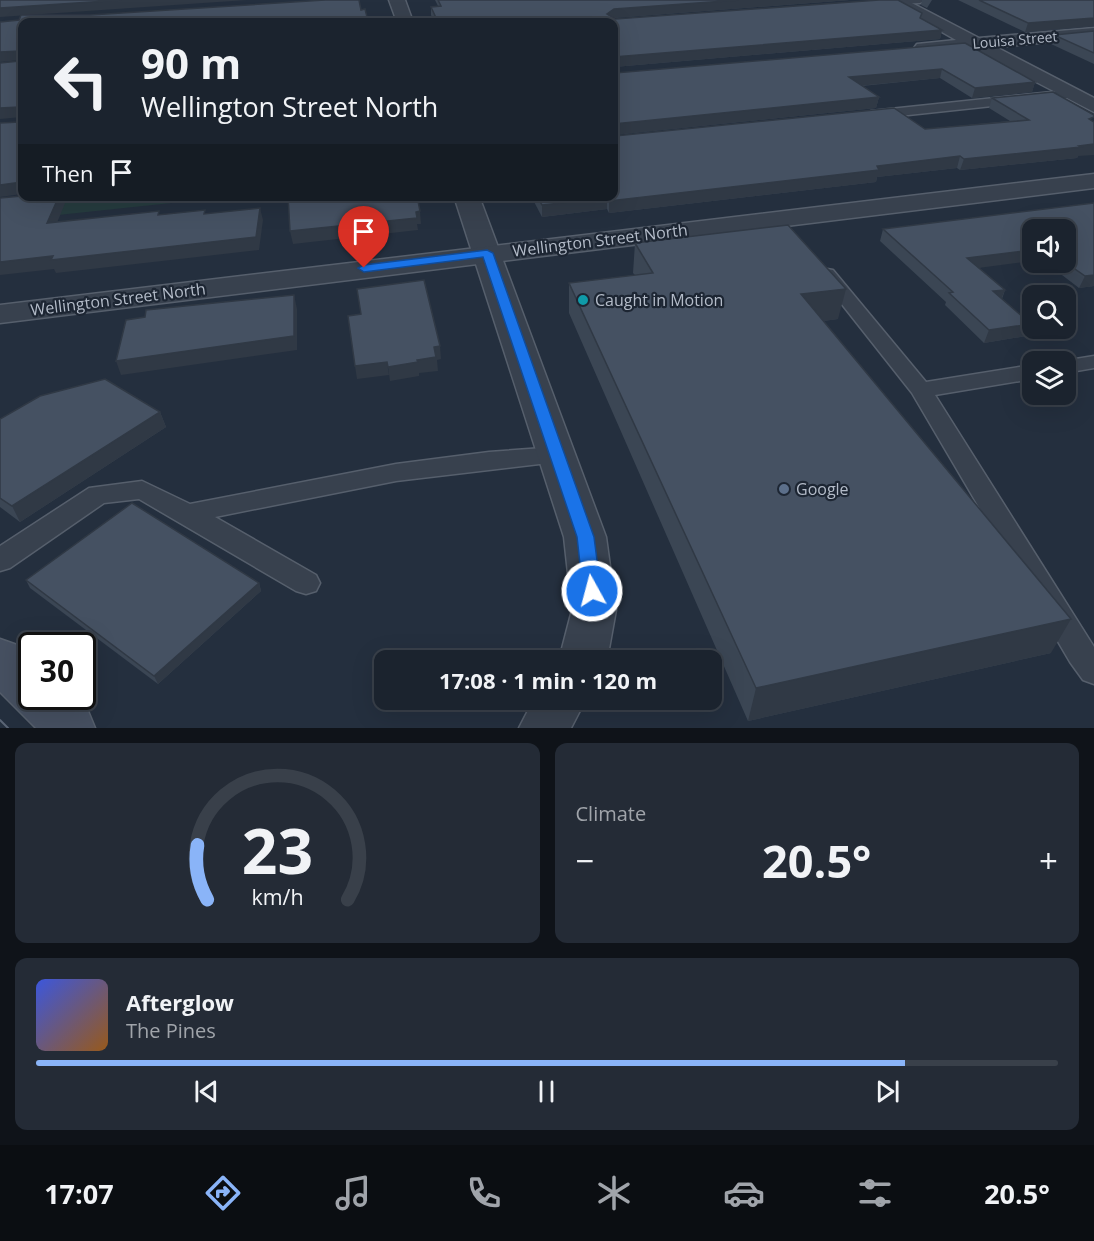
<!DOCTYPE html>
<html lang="en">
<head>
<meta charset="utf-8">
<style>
	:root { --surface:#1b232e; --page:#242b36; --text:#f1f3f6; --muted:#a0a4aa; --line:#39404a; --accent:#8ab4f8 }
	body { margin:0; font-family:"Open Sans",sans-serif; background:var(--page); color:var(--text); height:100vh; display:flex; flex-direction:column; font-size:22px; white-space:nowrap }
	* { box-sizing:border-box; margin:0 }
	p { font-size:20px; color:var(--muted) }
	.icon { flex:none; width:33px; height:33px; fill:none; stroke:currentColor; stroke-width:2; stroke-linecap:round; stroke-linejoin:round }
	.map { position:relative; height:728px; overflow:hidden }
	.drawer { display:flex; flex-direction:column; gap:15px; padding:15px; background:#0f1319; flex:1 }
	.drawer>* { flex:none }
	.banner { position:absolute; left:18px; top:18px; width:600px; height:183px; border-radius:12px; box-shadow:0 6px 24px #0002,0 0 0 2px var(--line); background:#1b232e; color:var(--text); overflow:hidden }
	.fabs { position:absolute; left:1022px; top:219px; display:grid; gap:12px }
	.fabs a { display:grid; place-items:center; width:54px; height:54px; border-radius:12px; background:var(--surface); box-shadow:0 6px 24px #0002,0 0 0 2px var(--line); font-size:30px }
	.speed { position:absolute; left:18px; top:632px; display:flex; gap:12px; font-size:30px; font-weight:700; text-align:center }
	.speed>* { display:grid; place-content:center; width:78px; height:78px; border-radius:50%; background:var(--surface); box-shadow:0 6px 24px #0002,0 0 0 2px var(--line); line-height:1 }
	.speed .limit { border:3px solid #111; border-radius:9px; background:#fff; color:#111 }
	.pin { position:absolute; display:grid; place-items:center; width:51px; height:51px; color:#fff; margin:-62px -26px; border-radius:50% 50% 50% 0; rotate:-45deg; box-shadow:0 0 6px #0007 }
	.pin .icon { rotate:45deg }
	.me { position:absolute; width:66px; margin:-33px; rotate:353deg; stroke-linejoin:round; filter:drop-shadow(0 0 4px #0008) }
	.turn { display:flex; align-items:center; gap:21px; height:126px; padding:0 24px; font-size:27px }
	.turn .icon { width:78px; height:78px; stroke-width:2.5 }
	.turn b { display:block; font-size:42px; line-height:51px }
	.then { display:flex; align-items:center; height:57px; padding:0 24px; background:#0003; gap:12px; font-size:22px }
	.big { font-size:45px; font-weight:700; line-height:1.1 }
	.drawer .widget { flex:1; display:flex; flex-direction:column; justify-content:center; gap:9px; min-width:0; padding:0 21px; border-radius:12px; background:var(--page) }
	.drawer .dial { align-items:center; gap:0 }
	.dial svg { height:156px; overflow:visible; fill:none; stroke:var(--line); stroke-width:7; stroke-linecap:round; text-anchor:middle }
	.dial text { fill:var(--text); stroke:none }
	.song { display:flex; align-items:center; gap:18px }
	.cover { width:72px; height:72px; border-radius:9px; background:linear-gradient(135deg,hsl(230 70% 55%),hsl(30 70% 35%)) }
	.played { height:6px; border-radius:3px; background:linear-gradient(90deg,var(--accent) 85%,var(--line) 85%) }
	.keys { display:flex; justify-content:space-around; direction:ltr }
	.heat { display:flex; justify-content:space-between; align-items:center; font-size:33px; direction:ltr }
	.drawer .tiles { flex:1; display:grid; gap:15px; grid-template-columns:1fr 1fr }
	.widget:last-child { grid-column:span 2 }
	.trip { position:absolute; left:374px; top:650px; width:348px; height:60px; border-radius:12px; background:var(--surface); box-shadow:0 6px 24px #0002,0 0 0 2px var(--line); font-weight:700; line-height:60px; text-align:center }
	.menu { display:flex; height:96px; justify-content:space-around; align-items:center; background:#0b0e12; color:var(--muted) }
	.menu .icon { width:42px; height:42px }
	.menu .on { color:var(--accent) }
	.menu b { font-size:27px; color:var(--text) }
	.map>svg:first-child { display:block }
	.green { fill:#263c3f }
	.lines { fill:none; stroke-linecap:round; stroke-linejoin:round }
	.service-casing { stroke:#565f6c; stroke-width:3 }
	.minor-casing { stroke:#565f6c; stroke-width:3 }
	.tertiary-casing { stroke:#565f6c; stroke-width:3 }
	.secondary-casing { stroke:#565f6c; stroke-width:3 }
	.service { fill:#38414e; fill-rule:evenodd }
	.minor { fill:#38414e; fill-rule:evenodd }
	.tertiary { fill:#38414e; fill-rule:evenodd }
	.secondary { fill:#465061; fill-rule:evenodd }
	.tram { stroke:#5a6575; stroke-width:2 }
	.wall { fill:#3b4654 }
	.shaded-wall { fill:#303945 }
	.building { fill:#455162; stroke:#303945; stroke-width:1.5 }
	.route { fill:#1a73e8; stroke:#114b97; stroke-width:1.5 }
	.culture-dot { fill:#0f9aa8; stroke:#1d2633; stroke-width:2 }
	.service-dot { fill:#5c6f8a; stroke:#1d2633; stroke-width:2 }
	.labels { text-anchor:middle; stroke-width:4.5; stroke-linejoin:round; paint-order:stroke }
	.far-street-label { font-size:14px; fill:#b4bcc9; stroke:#1d2633 }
	.street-label { font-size:16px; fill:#b4bcc9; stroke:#1d2633 }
	.poi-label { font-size:16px; fill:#b4bcc9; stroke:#1d2633; text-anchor:start }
</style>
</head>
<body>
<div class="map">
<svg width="1094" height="728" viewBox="0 0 1094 728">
	<rect width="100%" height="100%" fill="#242f3e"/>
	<polygon class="green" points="65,197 228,197 58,215"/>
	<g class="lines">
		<g class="service-casing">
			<g id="service">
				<polygon points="880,0 925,0 920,3 876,5 875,3"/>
				<polygon points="1071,90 1077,94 1076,97 871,119 864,115 871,111"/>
				<polygon points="827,269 833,270 926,382 1032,365 1032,379 935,395 1094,647 1094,684 1083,680 1070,662 912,393 818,274 821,270"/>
				<polygon points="1094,356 1094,368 1065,373 1065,362 1057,362"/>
				<polygon points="557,447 565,449 569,455 565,461 396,481 215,517 316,575 320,583 316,591 306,594 296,591 139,499 104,503 10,568 0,571 0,546 89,488 142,481 190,504 396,464 489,452"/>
			</g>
		</g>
		<g class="minor-casing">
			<g id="minor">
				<polygon points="389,0 405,0 413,22 397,22"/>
				<polygon points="886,0 906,0 979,38 1094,28 1094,38 996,47 1094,98 1094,112 973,49 923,53 917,52 914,48 917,44 956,40"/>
				<polygon points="454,196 479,196 606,537 616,610 607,660 559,660 572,610 564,537"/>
				<polygon points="534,699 586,699 571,728 519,728"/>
			</g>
		</g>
		<g class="tertiary-casing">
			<polygon id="tertiary" points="1094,174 1094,188 0,323 0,305"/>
		</g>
		<g class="secondary-casing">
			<polygon id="secondary" points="0,639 17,645 32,659 32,696 71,696 88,711 95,728 36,728 0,692"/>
		</g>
		<use href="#service" class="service"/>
		<use href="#minor" class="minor"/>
		<use href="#tertiary" class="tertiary"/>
		<use href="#secondary" class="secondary"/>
		<polyline class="tram" points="0,720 8,728"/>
	</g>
	<g class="wall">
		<polygon points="435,0 850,0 613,18 615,19 922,13 921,18 942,30 940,39 614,67 614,22 434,22 431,15 431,7 438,6"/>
		<polygon points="922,0 932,0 927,8 921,5"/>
		<polygon points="958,0 1094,0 1094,26 1025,32"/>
		<polygon points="1094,31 1094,64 1051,44 1054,35"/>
		<polygon points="965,43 1035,82 1032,92 972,98 940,78 862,86 879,97 876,108 614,135 615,136 925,129 1010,121 989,108 992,98 1053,92 1078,156 1077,158 960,170 957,168 877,177 876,182 609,213 607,209 542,217 531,196 614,196 614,72 615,73"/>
		<polygon points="1094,203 1094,286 1079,288 1045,262 1065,262 1065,230 979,268 1005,290 1002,299 1026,336 984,343 945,305 946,302 880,241 883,229"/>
		<polygon points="635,243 838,319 823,321 1051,653 748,721 569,313 569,283 635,275 633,273"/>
		<polygon points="160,412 166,427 20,522 0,507 0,419"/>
		<polygon points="26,580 259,583 261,591 158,684 30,588"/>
	</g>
	<g class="shaded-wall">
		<polygon points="122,0 247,0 0,17 0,8"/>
		<polygon points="739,0 850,0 613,18 607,14 614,9"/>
		<polygon points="1094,18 1094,26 1025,32 1028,23"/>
		<polygon points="942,30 940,39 614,67 614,69 614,57"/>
		<polygon points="20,51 22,60 0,62 0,52"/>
		<polygon points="942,69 940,78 847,87 849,77"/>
		<polygon points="1035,82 1032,92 972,98 975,88"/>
		<polygon points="879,97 876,108 614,135 614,136 614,124"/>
		<polygon points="19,107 22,117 0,119 0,108"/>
		<polygon points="1094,144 1094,155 1078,156 1077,158 960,170 964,159"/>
		<polygon points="960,156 957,168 877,177 876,182 609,213 609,201 877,166"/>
		<polygon points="21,182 22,185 22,194 0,197 0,185"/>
		<polygon points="59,196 68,196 52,235 47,223"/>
		<polygon points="607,198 607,209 542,217 542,205"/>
		<polygon points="260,208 263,220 259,250 56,273 54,269 0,275 0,262"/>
		<polygon points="420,211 421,224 417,224 418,230 293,244 290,231"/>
		<polygon points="1032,250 1032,261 963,270 967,258"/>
		<polygon points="1094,275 1094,286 1079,288 1085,276"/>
		<polygon points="846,289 838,319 795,325 801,294"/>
		<polygon points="1005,290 1000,302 993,291"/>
		<polygon points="294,295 297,309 297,350 121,375 116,361"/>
		<polygon points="1031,324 1026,336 984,343 989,330"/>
		<polygon points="440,346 441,359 437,360 438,371 419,373 419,376 390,381 388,367 417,360 434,347"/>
		<polygon points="387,362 389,375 357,379 355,366"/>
		<polygon points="160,412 166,427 20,522 12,506"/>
		<polygon points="259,583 261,591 158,684 154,676"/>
		<polygon points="1071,619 1051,653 748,721 756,688"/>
	</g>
	<g class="building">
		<polygon points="0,0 122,0 0,8"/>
		<polygon points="325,0 359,0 361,10 365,9 368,21 375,20 375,22 22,22 22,182 0,185 0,123 19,122 19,107 0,108 0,63 19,61 20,51 0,52 0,22 19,20 21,15 90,15"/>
		<polygon points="438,0 739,0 614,9 607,14 615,19 879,0 898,0 922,13 920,18 942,30 614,57 614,62 614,22 438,22 431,7 441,6"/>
		<polygon points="979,0 1094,0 1094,18 1028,23"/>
		<polygon points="1094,31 1094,53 1054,35"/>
		<polygon points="965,43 1035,82 975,88 942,69 849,77 879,97 614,124 614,128 614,72 615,73"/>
		<polygon points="1053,92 1094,115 1094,117 1089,119 1094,122 1094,144 1079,146 1081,147 964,159 960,156 877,166 879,170 609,201 607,198 542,205 537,196 614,196 614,135 615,136 894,108 925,129 1029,120 992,98"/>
		<polygon points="22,196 59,196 47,223 159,211 158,215 205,210 204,214 260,208 256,237 51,260 53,256 0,262 0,198"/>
		<polygon points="288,196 417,196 420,211 416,212 417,218 290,231"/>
		<polygon points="1094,203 1094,275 1085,276 1065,262 1065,230 1032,230 1032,250 967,258 1005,290 993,291 1031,324 989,330 949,293 953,292 883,229"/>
		<polygon points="788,225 846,289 801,294 1071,619 756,688 569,283 653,273 635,243"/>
		<polygon points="424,280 440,346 434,347 436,357 417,360 418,362 388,367 387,362 355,366 348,316 361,314 357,289"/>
		<polygon points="294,295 294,336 116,361 126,320 145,317 146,310"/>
		<polygon points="105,379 160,412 12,506 0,498 0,419 40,396"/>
		<polygon points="132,503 259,583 154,676 26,580"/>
	</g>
	<polygon class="route" points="487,250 493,253 594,537 601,591 599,597 592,599 586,597 583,591 577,537 483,257 364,272 358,268 364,265"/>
	<circle class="culture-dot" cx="583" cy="300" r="6"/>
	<circle class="service-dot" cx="784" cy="489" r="6"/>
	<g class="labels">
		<g class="far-street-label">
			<text transform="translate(1015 40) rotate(-5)" y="5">Louisa Street</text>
		</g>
		<g class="street-label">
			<text transform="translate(600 240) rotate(-7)" y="6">Wellington Street North</text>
			<text transform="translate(118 299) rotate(-7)" y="6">Wellington Street North</text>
		</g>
		<g class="poi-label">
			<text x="595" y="306">Caught in Motion</text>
			<text x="796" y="495">Google</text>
		</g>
	</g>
</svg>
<div class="fabs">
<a><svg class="icon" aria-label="sound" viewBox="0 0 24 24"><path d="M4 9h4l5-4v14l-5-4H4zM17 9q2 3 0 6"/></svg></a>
<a><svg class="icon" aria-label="search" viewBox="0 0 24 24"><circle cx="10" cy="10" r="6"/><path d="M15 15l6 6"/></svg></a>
<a><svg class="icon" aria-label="layers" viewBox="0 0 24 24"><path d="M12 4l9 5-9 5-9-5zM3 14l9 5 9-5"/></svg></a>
</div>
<div class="speed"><div class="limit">30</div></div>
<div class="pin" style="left:364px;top:268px;background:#d93025"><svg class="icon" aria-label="arrive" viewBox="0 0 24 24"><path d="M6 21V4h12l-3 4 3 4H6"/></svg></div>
<svg class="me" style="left:592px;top:591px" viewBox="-20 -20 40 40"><circle r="17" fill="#1a73e8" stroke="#fff" stroke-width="3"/><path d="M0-11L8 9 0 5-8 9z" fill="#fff"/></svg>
<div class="trip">17:08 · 1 min · 120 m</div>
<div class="banner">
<div class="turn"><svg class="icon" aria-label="left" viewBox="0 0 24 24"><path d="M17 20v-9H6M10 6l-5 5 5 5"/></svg><div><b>90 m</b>Wellington Street North</div></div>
<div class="then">Then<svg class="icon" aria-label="arrive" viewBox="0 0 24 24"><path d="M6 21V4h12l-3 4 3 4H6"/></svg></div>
</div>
</div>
<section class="drawer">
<div class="tiles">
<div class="widget dial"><svg viewBox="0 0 100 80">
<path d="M14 69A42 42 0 1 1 86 69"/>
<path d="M14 69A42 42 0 0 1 9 41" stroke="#8ab4f8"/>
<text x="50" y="56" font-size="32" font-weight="700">23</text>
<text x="50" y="72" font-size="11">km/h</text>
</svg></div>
<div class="widget"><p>Climate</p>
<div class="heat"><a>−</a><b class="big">20.5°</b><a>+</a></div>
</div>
<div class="widget">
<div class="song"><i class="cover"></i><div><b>Afterglow</b><p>The Pines</p></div></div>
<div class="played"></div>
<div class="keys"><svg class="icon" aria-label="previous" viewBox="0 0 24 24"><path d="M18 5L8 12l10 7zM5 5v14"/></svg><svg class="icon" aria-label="pause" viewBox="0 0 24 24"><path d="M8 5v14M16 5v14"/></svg><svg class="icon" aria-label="next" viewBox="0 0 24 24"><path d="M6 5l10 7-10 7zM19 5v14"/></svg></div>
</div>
</div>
</section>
<nav class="menu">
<b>17:07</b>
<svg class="icon on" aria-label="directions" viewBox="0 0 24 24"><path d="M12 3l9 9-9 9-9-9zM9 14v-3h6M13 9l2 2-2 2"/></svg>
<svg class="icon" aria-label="music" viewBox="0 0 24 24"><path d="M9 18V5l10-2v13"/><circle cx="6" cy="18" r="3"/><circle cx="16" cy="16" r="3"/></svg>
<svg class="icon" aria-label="phone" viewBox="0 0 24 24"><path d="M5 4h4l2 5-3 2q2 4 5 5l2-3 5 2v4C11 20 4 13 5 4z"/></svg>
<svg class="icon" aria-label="climate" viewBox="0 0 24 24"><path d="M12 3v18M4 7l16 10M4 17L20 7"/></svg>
<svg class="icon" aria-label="car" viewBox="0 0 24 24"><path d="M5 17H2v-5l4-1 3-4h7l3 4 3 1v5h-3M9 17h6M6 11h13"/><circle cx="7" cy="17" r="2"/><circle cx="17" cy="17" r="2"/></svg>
<svg class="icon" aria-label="filters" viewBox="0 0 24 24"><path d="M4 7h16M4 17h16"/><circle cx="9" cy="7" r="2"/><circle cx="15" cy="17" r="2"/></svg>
<b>20.5°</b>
</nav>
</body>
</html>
